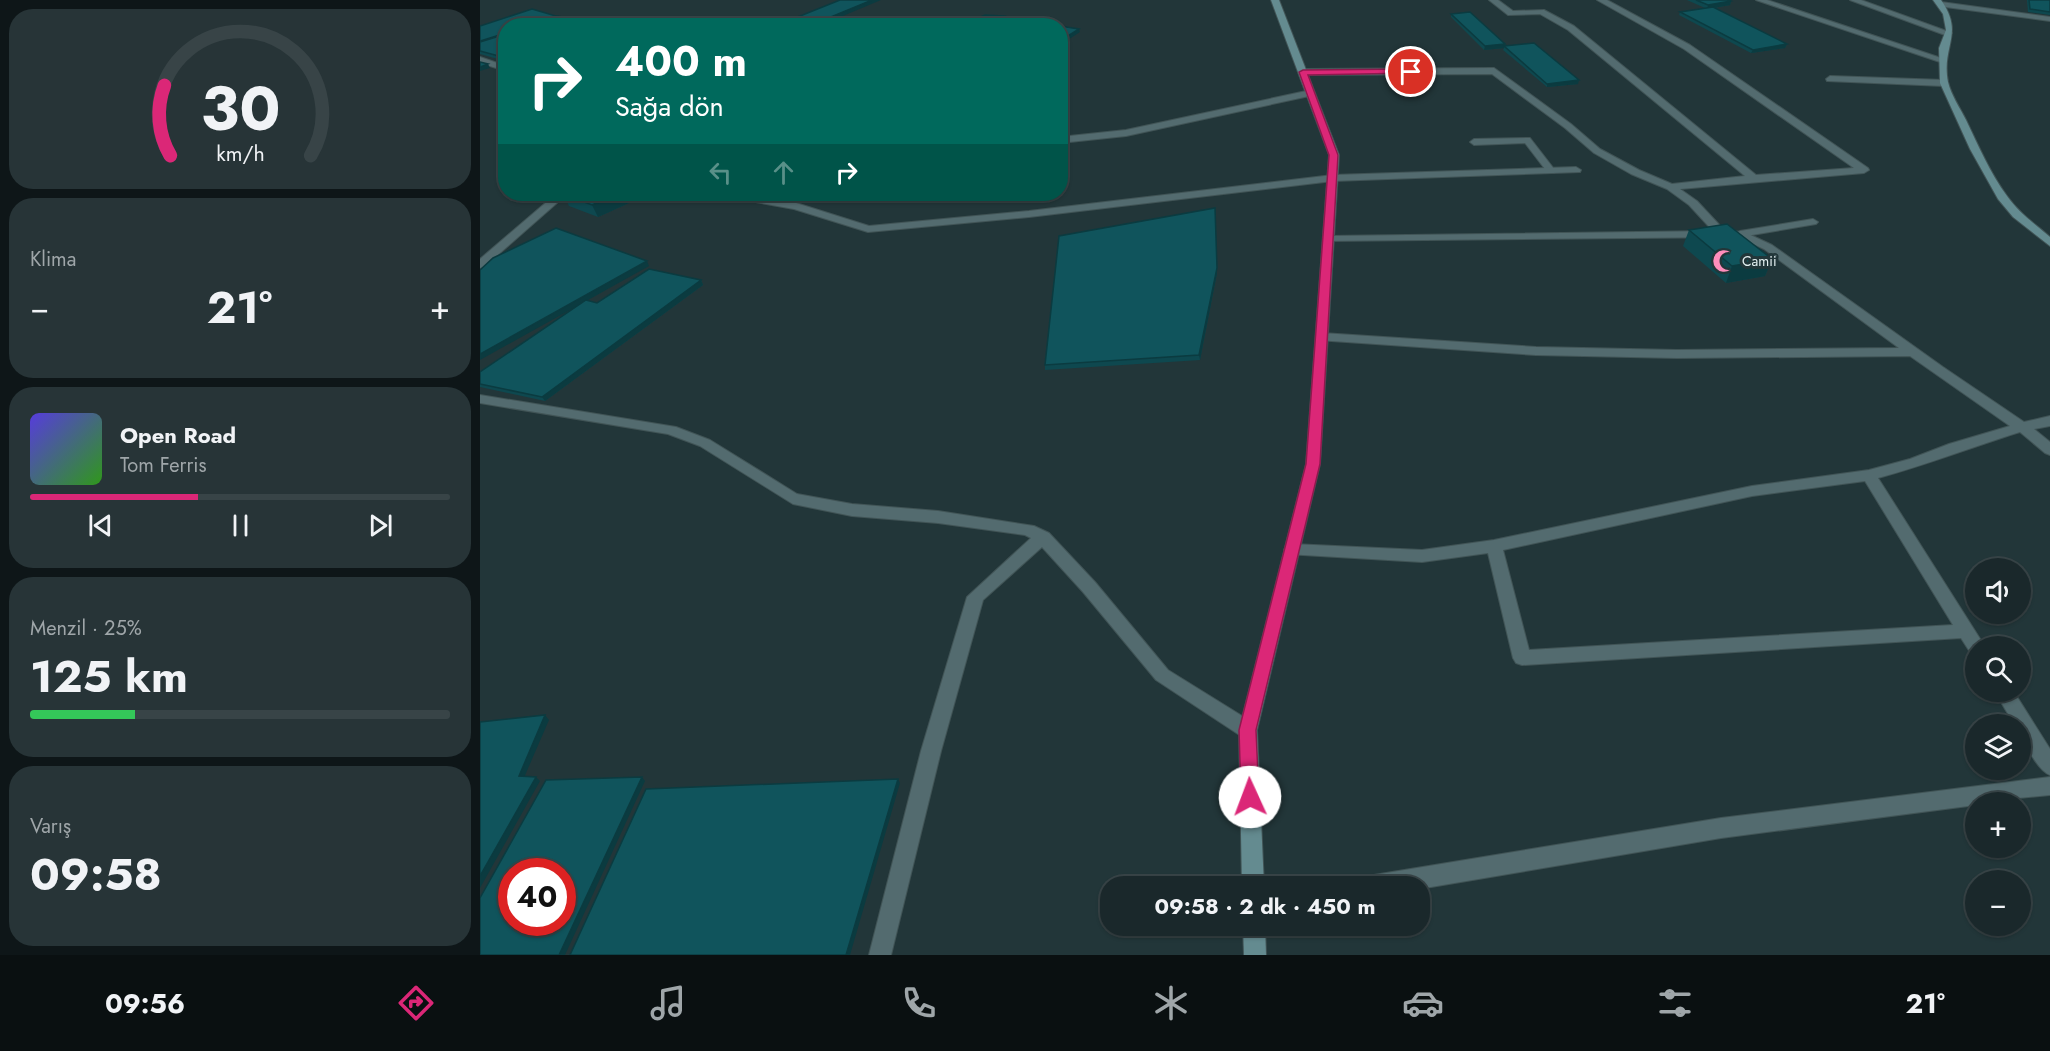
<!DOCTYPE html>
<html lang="tr">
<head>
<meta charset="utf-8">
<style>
	:root { --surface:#1a282b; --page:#273437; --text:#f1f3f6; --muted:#9fa6a9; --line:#384447; --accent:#db2777 }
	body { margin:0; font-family:Jost,sans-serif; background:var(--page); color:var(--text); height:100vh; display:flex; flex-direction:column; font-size:22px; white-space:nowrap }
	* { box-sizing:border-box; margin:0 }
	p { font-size:20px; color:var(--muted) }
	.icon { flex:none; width:33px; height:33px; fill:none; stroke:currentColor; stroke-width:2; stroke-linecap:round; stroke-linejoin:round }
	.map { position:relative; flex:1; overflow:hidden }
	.drawer { display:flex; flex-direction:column; gap:9px; padding:9px; background:#0e1618; width:480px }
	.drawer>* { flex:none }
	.guide { position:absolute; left:18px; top:18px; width:570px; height:183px; border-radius:24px; box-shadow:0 2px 4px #0004,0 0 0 2px var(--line); background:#00695c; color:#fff; overflow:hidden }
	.fabs { position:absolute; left:1485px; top:558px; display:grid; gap:12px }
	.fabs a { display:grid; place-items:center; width:66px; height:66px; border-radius:50%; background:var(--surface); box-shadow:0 2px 4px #0004,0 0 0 2px var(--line); font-size:30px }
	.speed { position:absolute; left:18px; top:858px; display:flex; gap:12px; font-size:30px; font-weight:700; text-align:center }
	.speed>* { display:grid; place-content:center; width:78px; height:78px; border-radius:50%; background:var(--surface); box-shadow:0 2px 4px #0004,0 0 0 2px var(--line); line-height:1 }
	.speed .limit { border:9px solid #d22; background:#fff; color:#111 }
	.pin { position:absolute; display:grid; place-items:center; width:51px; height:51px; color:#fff; margin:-26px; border:3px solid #fff; border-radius:50%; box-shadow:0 2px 6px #0007 }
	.me { position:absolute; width:66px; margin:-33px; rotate:358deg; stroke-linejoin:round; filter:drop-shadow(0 0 4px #0008) }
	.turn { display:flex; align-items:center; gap:21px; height:126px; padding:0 18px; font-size:27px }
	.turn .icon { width:78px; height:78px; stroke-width:2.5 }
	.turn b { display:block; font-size:42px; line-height:51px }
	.lanes { display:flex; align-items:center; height:57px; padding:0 18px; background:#0003; justify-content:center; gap:30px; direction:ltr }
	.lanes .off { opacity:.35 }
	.big { font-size:45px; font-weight:700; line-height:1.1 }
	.drawer .card { flex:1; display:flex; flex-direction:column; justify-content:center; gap:9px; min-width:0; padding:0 21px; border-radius:24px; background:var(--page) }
	.drawer .dial { align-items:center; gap:0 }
	.dial svg { height:156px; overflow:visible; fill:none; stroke:var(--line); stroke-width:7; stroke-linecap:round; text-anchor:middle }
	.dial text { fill:var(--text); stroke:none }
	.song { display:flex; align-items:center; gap:18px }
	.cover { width:72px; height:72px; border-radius:9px; background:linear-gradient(135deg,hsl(250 70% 55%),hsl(110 70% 35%)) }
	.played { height:6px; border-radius:3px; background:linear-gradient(90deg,var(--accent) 40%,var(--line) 40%) }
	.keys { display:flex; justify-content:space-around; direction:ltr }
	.heat { display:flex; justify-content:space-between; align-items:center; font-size:33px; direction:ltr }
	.charge { height:9px; border-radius:4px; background:linear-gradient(90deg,#34c759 25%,var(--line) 0) }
	.trip { position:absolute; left:620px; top:876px; width:330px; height:60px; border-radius:24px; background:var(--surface); box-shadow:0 2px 4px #0004,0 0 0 2px var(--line); font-weight:700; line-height:60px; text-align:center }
	.dock { display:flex; height:96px; justify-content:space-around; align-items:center; background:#0a1011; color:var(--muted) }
	.dock .icon { width:42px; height:42px }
	.dock .selected { color:var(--accent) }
	.dock b { font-size:27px; color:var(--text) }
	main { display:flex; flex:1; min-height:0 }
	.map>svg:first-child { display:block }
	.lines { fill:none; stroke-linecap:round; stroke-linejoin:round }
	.lane-casing { stroke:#415456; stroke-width:2 }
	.street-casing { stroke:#415456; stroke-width:2 }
	.secondary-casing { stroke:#415456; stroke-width:2 }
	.lane { fill:#536b6f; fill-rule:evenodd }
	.street { fill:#536b6f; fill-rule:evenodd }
	.secondary { fill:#648b90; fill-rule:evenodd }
	.wall { fill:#0e484f }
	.shaded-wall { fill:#0b3b40 }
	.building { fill:#10545c; stroke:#0b3b40; stroke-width:1.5; fill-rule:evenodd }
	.route { fill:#db2777; stroke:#8e194d; stroke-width:1.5 }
	.labels { text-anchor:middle; stroke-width:6; stroke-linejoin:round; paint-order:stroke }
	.far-poi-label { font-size:14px; fill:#e3eff0; stroke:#223639; text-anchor:start }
</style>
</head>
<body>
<main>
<section class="drawer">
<div class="card dial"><svg viewBox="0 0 100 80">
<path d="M14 69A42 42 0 1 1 86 69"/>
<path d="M14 69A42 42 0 0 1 11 33" stroke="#db2777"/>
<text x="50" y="56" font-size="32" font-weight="700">30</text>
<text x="50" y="72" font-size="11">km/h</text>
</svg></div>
<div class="card"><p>Klima</p>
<div class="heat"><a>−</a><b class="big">21°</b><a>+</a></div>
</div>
<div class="card">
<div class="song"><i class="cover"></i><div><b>Open Road</b><p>Tom Ferris</p></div></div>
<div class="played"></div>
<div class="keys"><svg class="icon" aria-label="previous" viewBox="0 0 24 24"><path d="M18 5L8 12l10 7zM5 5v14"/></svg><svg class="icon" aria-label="pause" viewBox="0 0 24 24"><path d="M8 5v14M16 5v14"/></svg><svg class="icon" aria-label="next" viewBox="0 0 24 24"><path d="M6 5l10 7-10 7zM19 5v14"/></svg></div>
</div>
<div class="card"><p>Menzil · 25%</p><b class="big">125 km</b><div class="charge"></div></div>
<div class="card"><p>Varış</p><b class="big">09:58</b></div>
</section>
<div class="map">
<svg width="1570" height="955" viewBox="0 0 1570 955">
	<rect width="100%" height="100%" fill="#223639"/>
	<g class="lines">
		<g class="lane-casing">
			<g id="lane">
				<polygon points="1050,138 1074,169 1074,173 1068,173 1045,143 994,145 990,142 994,139"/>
				<polygon points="1333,219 1338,222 1336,224 1260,237 1255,234 1260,231"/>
			</g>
		</g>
		<g class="street-casing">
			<g id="street">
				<path d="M1009,0h9l15,11 31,-1 30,16 182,149 98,-7 -170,-119 -87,-49h10l83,45 178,123 1,2 -5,3 -184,16 17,12 28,30 19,1 28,13 171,122 81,55 26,-6v10l-16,3 16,13v13l-5,-2 -25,-21c-48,15 -94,33 -142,46l104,164 3,4h-9v8l-6,-2 -9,-14 -439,27 -6,-2 -3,-5 -25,-105 -66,9 -136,-8 -2,-4 2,-4 6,-2 130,6 72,-10 258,-54 117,-16 41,-11 39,-15 61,-18 -100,-70 -233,2 -141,-3 -219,-15 -1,-3 1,-3 5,-1 214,14 141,3 222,-2 -135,-99 -26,-12 -414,4v-4l4,-1 385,-5 -24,-26 -22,-16 -36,-15 -37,-21 -29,-25 -73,-54 -189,1 -4,-3 4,-3 191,-1 77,56 29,25 39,21 33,14 73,-8 -177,-146 -28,-16 -32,1zM1385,481l88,144 -424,25 -26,-100 249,-54z"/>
				<polygon points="1276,0 1287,0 1467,60 1460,62"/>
				<polygon points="1370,0 1381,0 1472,33 1465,35"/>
				<polygon points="1461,2 1570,17 1570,21 1458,6 1457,4"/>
				<polygon points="0,57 26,66 26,71 0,63"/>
				<polygon points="1350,76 1464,80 1468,83 1464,86 1347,81 1346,79"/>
				<polygon points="831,90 834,91 834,95 646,136 580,143 580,137 646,130"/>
				<polygon points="1096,167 1101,170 1100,172 853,181 549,217 388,232 314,209 270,201 257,194 270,194 316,203 389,226 549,211 853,175"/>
				<polygon points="76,194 87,194 4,267 0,268 0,259"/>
				<polygon points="0,395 196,427 230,440 317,494 372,504 458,511 554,526 569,533 615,582 688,670 775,724 777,730 775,736 768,738 761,736 676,680 603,592 562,547 503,600 461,751 411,955 389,955 441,751 487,597 551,538 545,535 458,523 372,516 313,504 220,446 188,434 0,403"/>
				<path d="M1515,692h19l36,57v26c-13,-5 -30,-37 -30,-51h-6z"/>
				<polygon points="1570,777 1570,795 1496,802 1496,805 1241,838 939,889 939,886 883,886 886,878 894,875 1241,818"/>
			</g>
		</g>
		<g class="secondary-casing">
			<g id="secondary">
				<polygon points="791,0 799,0 859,155 840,464 777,730 784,886 762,886 759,730 826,464 849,155"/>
				<path d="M1453,0h8c24,34 0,46 7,82 3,13 12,26 18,38 12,25 24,53 41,76 12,17 28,28 43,41v9l-37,-29 -15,-18 -28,-50 -30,-66 -1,-35 7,-18 -3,-16z"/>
				<polygon points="763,926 785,926 786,955 764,955"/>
			</g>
		</g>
		<use href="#lane" class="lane"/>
		<use href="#street" class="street"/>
		<use href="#secondary" class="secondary"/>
	</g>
	<g class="wall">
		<polygon points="1207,0 1249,0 1251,1 1250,5 1234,8 1307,44 1305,48 1271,53 1199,15 1200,12 1225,8"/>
		<polygon points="1547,0 1570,0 1570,15 1548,12"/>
		<polygon points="971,14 1025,46 1098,84 1067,87 1023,50 1024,48 1004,50 971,17"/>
		<polygon points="0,26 26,26 26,65 24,62 25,61 0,54"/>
		<polygon points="83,194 169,194 118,217 89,206"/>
		<polygon points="735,208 737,273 720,360 565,370 565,365"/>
		<polygon points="1209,230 1292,259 1285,276 1246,283 1203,246"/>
		<polygon points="169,266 107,300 117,303 221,280 223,285 65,401 0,387 0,372 95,307"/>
	</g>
	<g class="shaded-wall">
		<polygon points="392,0 401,0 339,26 329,26"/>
		<polygon points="1251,1 1250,5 1227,9 1228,5"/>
		<polygon points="524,16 525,20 512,26 504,26"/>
		<polygon points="599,29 600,32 580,45 580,41"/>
		<polygon points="1025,44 1024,48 1004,50 1005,46"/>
		<polygon points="1307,44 1305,48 1271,53 1273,50"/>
		<polygon points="8,64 10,68 0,71 0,67"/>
		<polygon points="1099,80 1098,84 1067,87 1067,84"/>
		<polygon points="137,194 169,194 118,217 112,205"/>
		<polygon points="1292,259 1285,276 1246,283 1252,266"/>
		<polygon points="167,261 169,266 0,360 0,354"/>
		<polygon points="737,268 737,273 720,360 719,355"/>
		<polygon points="221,280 223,285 65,401 62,397"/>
		<polygon points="65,715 69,720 43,780 39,776"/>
		<polygon points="56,777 60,781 0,888 0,876"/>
		<polygon points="162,777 165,781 85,955 79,955"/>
		<polygon points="418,779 420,783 370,955 366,955"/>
	</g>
	<g class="building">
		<polygon points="360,0 392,0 329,26 295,26"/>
		<polygon points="1216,0 1249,0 1251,1 1228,5"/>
		<polygon points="1549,0 1570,0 1570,12 1550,9"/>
		<polygon points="1233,7 1307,44 1273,50 1200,12"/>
		<polygon points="52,9 76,16 47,26 26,26 26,33 0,41 0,26"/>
		<polygon points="990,12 1025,44 1005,46 971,14"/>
		<polygon points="505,15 524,16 504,26 480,26"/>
		<polygon points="78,16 112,26 51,26"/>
		<polygon points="533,18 580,26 519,26"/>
		<polygon points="580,26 599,29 580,41"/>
		<polygon points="26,34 26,58 0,51 0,42"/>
		<polygon points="1054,43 1099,80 1067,84 1024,46"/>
		<polygon points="0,62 8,64 0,67"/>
		<polygon points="83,194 137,194 112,205"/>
		<polygon points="735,208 737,268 719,355 565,365 579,236"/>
		<polygon points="1247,224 1292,259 1252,266 1209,230"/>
		<polygon points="76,228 167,261 0,354 0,270 13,258"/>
		<polygon points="169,269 221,280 62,397 0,384 0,372 106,300 117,303"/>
		<polygon points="65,715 39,776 56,777 0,876 0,722"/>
		<path d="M162,777l-83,178h-79v-57l66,-118zM32,872h50v50h-50z"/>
		<polygon points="418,779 366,955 90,955 166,789"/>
	</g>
	<polygon class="route" points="931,69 935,72 934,73 828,75 858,155 840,464 776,730 779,797 776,803 770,805 763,803 761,797 759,730 826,464 849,155 819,72 823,70"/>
	<defs>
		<g id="mosque-bare" transform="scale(1.8)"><path d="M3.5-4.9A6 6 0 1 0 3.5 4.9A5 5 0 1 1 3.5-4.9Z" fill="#fe8ebc" stroke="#223639" stroke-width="2.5" paint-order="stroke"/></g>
	</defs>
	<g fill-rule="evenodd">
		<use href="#mosque-bare" x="1244" y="261"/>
	</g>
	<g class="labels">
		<g class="far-poi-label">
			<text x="1262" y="266">Camii</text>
		</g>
	</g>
</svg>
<div class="fabs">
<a><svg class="icon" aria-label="sound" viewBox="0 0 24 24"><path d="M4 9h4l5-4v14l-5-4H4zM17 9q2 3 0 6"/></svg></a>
<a><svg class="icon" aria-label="search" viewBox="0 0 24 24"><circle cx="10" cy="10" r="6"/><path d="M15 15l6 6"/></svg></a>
<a><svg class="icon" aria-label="layers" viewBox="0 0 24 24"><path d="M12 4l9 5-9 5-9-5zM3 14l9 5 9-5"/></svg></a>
<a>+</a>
<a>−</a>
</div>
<div class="speed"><div class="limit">40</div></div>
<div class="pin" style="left:931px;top:72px;background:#d93025"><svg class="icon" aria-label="arrive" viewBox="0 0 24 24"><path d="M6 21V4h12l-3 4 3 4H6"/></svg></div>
<svg class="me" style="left:770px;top:797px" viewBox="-20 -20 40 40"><circle r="19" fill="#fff"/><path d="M0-13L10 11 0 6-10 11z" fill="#db2777"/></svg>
<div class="trip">09:58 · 2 dk · 450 m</div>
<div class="guide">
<div class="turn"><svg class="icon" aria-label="right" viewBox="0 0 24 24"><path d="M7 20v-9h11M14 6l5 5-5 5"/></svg><div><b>400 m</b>Sağa dön</div></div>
<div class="lanes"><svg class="icon off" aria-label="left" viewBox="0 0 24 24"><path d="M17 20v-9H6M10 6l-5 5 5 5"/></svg><svg class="icon off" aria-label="ahead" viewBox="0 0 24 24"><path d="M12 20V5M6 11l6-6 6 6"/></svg><svg class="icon" aria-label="right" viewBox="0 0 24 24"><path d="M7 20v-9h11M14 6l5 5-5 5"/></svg></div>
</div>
</div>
</main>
<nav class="dock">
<b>09:56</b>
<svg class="icon selected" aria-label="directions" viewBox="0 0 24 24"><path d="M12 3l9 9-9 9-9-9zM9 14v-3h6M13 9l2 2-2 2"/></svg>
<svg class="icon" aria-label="music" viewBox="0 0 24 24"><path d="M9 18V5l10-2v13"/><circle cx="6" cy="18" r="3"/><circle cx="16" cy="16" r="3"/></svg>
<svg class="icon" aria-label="phone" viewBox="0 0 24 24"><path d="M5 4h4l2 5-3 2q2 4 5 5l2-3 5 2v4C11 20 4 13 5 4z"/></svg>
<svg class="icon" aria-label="climate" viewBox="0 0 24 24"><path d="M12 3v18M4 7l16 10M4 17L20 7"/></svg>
<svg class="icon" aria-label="car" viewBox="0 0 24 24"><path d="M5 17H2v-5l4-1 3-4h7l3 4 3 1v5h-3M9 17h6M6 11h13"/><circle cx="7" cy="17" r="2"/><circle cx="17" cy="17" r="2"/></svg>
<svg class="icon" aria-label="filters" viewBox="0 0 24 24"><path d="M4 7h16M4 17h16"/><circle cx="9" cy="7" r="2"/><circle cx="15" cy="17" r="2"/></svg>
<b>21°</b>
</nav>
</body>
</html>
